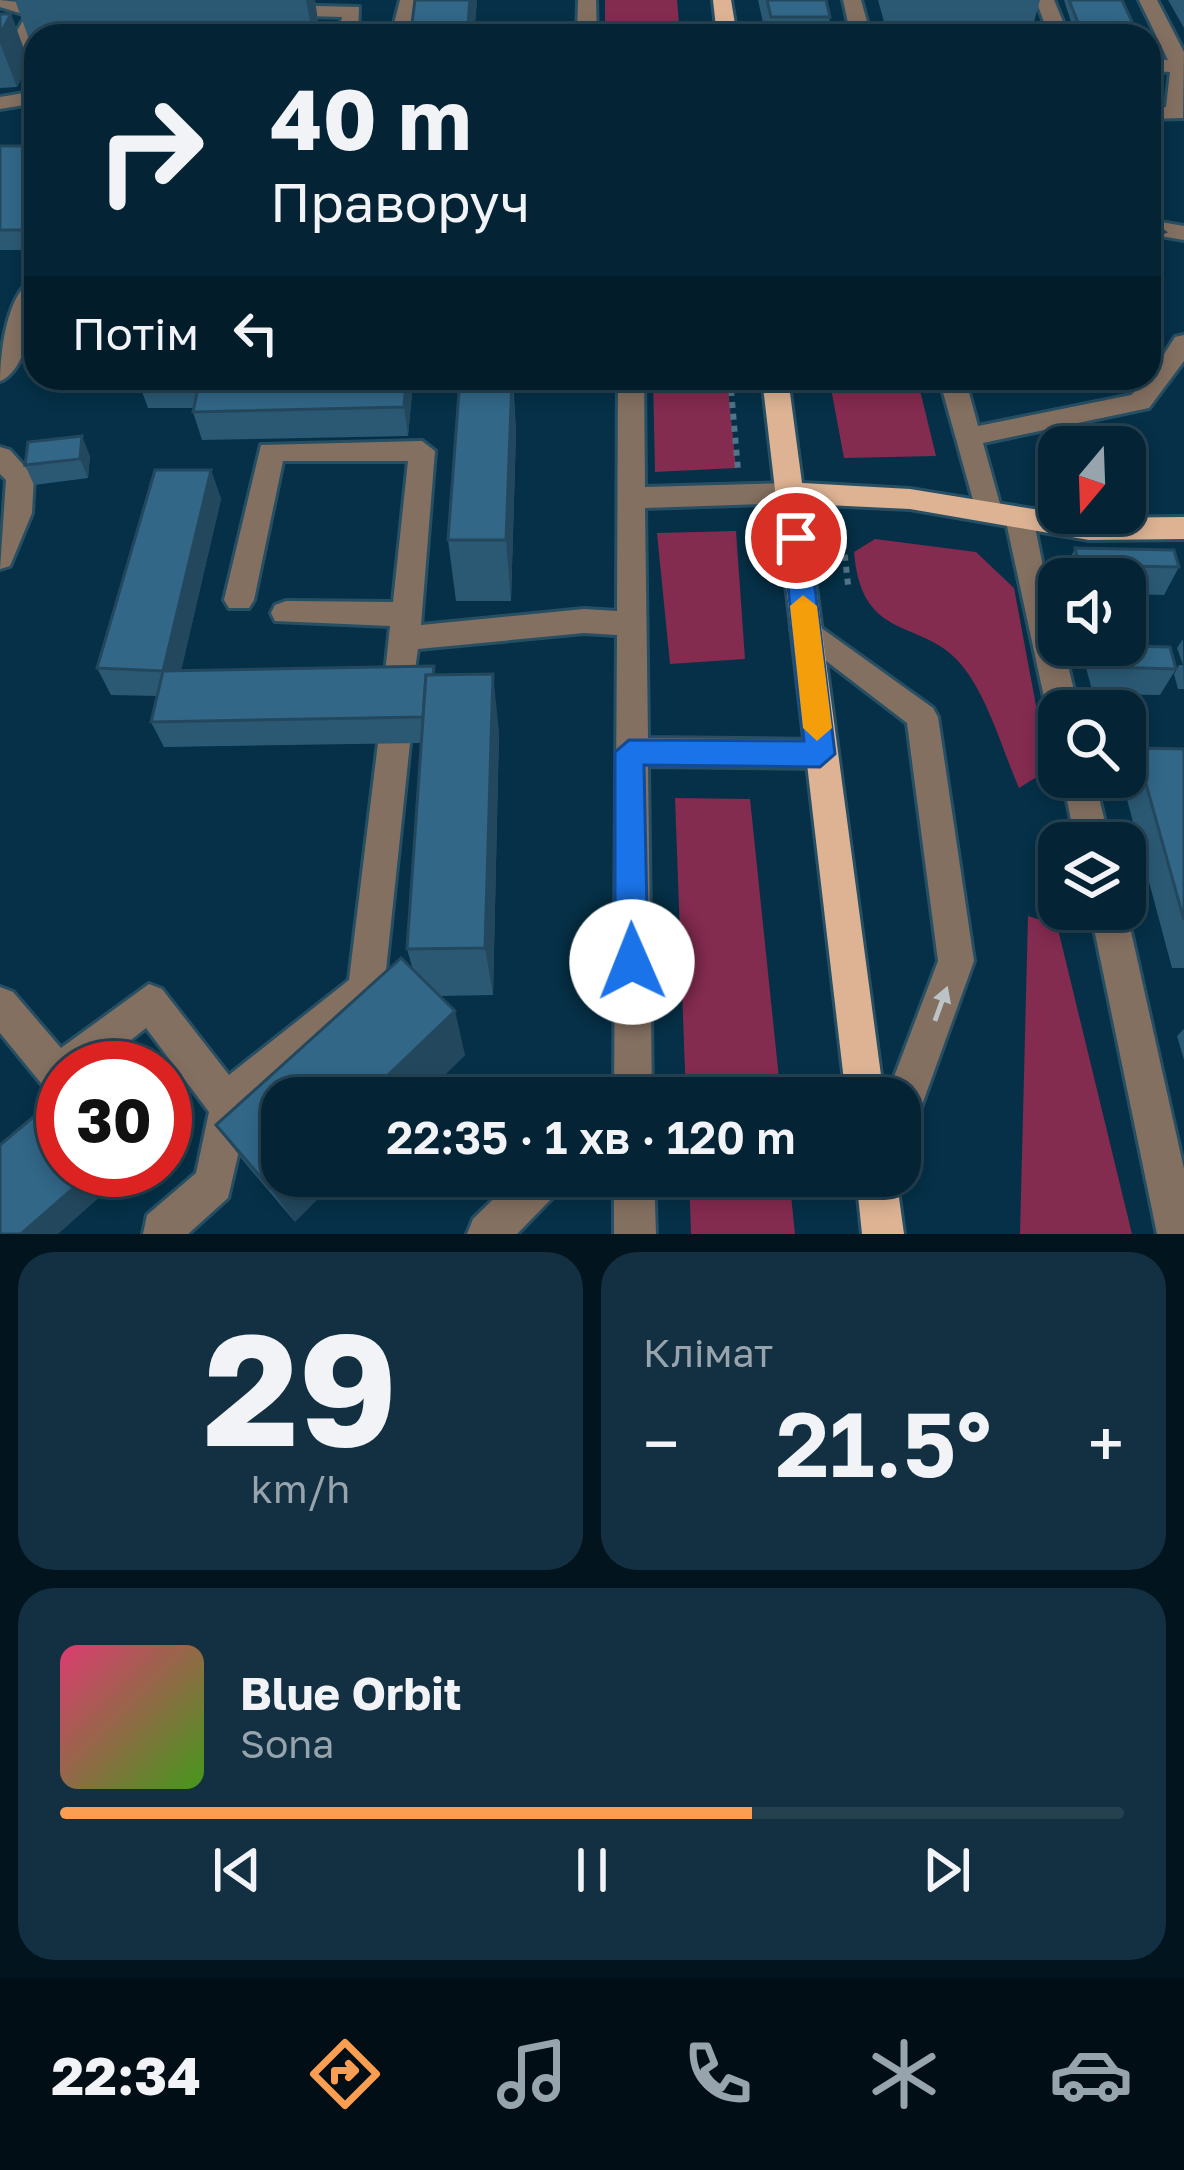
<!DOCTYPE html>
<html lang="uk">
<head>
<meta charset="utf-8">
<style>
	:root { --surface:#042435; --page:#123041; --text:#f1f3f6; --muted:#97a4ad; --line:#254150; --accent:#fb9e51 }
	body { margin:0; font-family:"Golos Text",sans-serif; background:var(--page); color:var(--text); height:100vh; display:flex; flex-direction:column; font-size:45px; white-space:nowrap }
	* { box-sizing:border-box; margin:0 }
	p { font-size:39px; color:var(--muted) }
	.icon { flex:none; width:66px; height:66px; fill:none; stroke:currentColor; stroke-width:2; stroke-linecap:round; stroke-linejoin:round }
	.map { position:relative; height:1234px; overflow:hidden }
	.side { display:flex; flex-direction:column; gap:18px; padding:18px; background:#02141d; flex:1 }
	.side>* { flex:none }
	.banner { position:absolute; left:24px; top:24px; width:1137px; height:366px; border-radius:36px; box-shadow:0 6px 18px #0003,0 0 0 3px var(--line); background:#042435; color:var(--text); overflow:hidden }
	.needle { width:78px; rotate:199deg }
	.tools { position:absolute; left:1038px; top:426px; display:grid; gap:24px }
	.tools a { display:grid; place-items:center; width:108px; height:108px; border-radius:24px; background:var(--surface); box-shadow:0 6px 18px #0003,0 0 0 3px var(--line); font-size:60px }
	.speed { position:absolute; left:36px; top:1041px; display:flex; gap:24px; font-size:60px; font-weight:700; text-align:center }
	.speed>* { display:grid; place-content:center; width:156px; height:156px; border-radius:50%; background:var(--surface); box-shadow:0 6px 18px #0003,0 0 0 3px var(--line); line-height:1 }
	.speed .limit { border:18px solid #d22; background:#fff; color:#111 }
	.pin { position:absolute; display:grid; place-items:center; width:102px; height:102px; color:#fff; margin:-51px; border:6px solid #fff; border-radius:50%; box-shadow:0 3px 12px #0007 }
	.me { position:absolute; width:132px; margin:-66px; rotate:359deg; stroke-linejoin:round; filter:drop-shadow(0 0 9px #0008) }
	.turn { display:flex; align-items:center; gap:42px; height:252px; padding:0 48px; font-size:54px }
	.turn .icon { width:156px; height:156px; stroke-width:2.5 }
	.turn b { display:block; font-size:84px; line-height:102px }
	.then { display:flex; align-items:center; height:114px; padding:0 48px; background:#0003; gap:24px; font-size:45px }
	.big { font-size:90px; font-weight:600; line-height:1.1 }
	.side .card { flex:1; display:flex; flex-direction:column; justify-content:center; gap:18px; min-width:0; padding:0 42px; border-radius:36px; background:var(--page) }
	.side .dial { align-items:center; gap:0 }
	.dial b { font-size:156px; line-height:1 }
	.song { display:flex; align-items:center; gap:36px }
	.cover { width:144px; height:144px; border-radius:18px; background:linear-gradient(135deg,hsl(340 70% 55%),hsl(100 70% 35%)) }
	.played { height:12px; border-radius:6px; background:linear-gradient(90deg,var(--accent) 65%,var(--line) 65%) }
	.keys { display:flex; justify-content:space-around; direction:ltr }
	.heat { display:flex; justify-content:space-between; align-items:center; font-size:66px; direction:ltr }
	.side .tiles { flex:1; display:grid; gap:18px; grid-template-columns:1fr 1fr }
	.card:last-child { grid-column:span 2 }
	.trip { position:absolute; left:261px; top:1077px; width:660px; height:120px; border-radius:36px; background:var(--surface); box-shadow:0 6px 18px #0003,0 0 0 3px var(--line); font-weight:600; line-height:120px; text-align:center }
	.tabs { display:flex; height:192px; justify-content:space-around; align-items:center; background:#020e15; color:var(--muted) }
	.tabs .icon { width:84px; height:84px }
	.tabs .current { color:var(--accent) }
	.tabs b { font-size:54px; color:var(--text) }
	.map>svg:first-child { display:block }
	.green { fill:#842b50 }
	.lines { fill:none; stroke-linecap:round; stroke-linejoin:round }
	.minor-casing { stroke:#274f64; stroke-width:6 }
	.major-casing { stroke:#274f64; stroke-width:6 }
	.path { stroke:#517488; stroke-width:6; stroke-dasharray:6 6; stroke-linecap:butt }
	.minor { fill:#847061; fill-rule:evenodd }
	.major { fill:#ddb394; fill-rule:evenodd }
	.wall { fill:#2b5974 }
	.shaded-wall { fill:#23485e }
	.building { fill:#326787; stroke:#23485e; stroke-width:3 }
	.oneway { fill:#bcc3c7 }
	.route { fill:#1a73e8; stroke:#114b97; stroke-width:3 }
	.slow { fill:#f59e0b }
</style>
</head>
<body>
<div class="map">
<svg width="1184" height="1234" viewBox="0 0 1184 1234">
	<rect width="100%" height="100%" fill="#053047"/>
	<g class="green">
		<polygon points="605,0 677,0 680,36 605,36"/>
		<polygon points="653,378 727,378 736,468 655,472"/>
		<polygon points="829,378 917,378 936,456 844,458"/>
		<polygon points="736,531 745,659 670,664 657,533"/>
		<path d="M875,539l101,13 38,36 34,182 -29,18c-16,-37 -28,-80 -50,-113 -39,-62 -107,-25 -115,-123z"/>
		<polygon points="675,798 750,799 781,1098 686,1098"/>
		<polygon points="1028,916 1057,925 1132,1234 1020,1234"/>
		<polygon points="689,1176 789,1176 795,1234 691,1234"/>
	</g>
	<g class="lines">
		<g class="minor-casing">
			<g id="minor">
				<polygon points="0,0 54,6 63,12 43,18 26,50 36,52 36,64 4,54 26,15 0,7"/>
				<polygon points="400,0 425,0 416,7 411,36 391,36"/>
				<polygon points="578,0 596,0 597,36 577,36"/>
				<polygon points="843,0 861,0 871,36 851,36"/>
				<polygon points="1036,0 1054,0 1069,36 1049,36"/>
				<polygon points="1139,0 1157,0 1184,52 1183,118 1149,119 1149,107 1166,107 1170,72 1149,71 1149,59 1168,60"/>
				<polygon points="276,5 359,7 358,36 338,36 342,17 269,15 269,7"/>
				<polygon points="36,91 36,103 0,109 0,97"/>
				<polygon points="1149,220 1184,226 1184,240 1149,234"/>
				<path d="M36,278c0,27 -8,93 -36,103 0,-28 7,-92 36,-103z"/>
				<polygon points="1184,335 1184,361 1149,408 983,443 1002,511 988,521 978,518 939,378 965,378 978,426 1131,395 1149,378 1175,337"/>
				<polygon points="618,378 644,378 645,487 792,483 806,493 792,503 645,508 648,738 820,740 831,744 836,754 831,764 820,768 648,766 652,1098 614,1098 617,635 584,633 418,649 410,702 399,706 388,702 383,693 390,626 275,621 271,613 275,605 286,601 393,602 408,461 283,461 254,600 249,608 229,608 224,600 261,445 422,441 435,451 421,625 584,609 617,611"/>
				<polygon points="0,447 10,450 34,477 32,513 10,566 0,569 6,480 0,474"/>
				<polygon points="1019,507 1033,517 1059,645 1063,645 1079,711 1059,711 1059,723 1047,711 1005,517"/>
				<polygon points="806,617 933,708 938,717 974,961 914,1127 900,1133 900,1098 886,1098 938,961 907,723 795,637 791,629 795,621"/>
				<polygon points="394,729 405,733 410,743 384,989 379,1002 249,1108 228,1198 188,1234 143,1234 147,1215 196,1173 209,1112 146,1028 96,1068 63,1068 63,1092 45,1088 0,1033 0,987 13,992 61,1048 149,984 162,989 229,1075 349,980 378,743 383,733"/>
				<polygon points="1062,777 1094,777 1110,843 1076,843"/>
				<polygon points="1090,909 1126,909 1184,1169 1184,1234 1157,1234"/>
				<polygon points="517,1176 566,1176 560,1190 517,1234 467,1234 473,1219"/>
				<polygon points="614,1176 654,1176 656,1234 614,1234"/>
			</g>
		</g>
		<g class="major-casing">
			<g id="major">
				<polygon points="713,0 731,0 737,36 717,36"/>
				<polygon points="762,378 788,378 802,483 910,489 1089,518 1184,517 1184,539 1089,540 910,509 805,504 884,1098 846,1098"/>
				<polygon points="856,1176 896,1176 904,1234 862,1234"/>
			</g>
		</g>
		<g class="path">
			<polyline points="730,378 738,470"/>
			<polyline points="841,519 848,585"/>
		</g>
		<use href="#minor" class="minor"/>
		<use href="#major" class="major"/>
	</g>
	<g class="wall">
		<polygon points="15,0 315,0 318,22 315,36 36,36 36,42 30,42"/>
		<polygon points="477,0 474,36 413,36 412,23"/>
		<polygon points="758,0 826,0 830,17 827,36 766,36"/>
		<polygon points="878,0 1040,0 1031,33 998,33 997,36 887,33"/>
		<polygon points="1064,0 1122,0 1134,26 1131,36 1073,36 1074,31"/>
		<polygon points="1168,0 1184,0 1184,28"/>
		<polygon points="0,14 11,14 29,63 17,87 0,88"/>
		<rect x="0" y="146" width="36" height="104"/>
		<polygon points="137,378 409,378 412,393 408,436 202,440 193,412 194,408 148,408"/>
		<polygon points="460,378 513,378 516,432 511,601 456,601 448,540"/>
		<polygon points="90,456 88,478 34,485 25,465"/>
		<polygon points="211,470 221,499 181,670 434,666 435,675 499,732 493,995 439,996 465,1055 421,1098 282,1098 295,1222 245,1163 216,1125 413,970 407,949 421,743 164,747 151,722 157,696 111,695 97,668"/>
		<polygon points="1075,548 1179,567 1164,595 1125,594 1125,579 1063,579 1063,575"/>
		<polygon points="1183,639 1184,689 1178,689 1174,674 1179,665 1183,665 1177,648"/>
		<polygon points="1080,645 1132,646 1176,669 1160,695 1093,694"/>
		<polygon points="1136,748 1184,749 1184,968 1172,968 1121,777 1125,777 1125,765"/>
		<polygon points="1184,1029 1184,1060 1177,1036"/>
	</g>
	<g class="shaded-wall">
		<polygon points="306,0 315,0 318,22 315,36 313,36"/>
		<polygon points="470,0 477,0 474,36 469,36"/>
		<polygon points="11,14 29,63 17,87 0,43 0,34"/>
		<polygon points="1165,232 1149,272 1149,238"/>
		<polygon points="406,378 409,378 412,393 408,436 404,407"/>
		<polygon points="512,378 516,432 511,601 506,540"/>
		<polygon points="82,436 90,456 88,478 80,459"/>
		<polygon points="211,470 221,499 175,697 163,671"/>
		<polygon points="493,674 499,732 493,995 485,948"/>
		<polygon points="455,1011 465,1055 421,1098 364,1098"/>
		<polygon points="94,1170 130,1170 58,1234 21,1234"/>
		<polygon points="282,1176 341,1176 295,1222 270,1188"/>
	</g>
	<g class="building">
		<polygon points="415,0 470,0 468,23 412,23"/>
		<polygon points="767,0 826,0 830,17 771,17"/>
		<polygon points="1069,0 1122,0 1134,26 1079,25"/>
		<polygon points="0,14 11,14 0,34"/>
		<polygon points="1075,29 1107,29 1110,36 1078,36"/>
		<rect x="0" y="146" width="36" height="84"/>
		<polygon points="1149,219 1165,232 1149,238"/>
		<polygon points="200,378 406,378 404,407 193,412"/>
		<polygon points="460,378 512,378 506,540 448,540"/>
		<polygon points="82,436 80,459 25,465 28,442"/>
		<polygon points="155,470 211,470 163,671 97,668"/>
		<polygon points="1075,548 1174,550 1179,567 1127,566 1130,578 1083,579"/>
		<polygon points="1125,620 1132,646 1170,647 1176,669 1107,667 1101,645 1125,645"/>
		<polygon points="434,666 433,675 426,675 423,717 151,722 163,671"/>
		<polygon points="493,674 485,948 407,949 426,675"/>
		<polygon points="1136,748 1184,749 1184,920"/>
		<polygon points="401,958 455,1011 364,1098 282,1098 282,1176 270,1188 216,1125"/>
		<polygon points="63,1092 63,1170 94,1170 21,1234 0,1234 0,1145"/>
	</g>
	<defs><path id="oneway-solid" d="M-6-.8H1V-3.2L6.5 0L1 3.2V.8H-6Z" transform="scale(3)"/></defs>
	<use class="oneway" href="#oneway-solid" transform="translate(941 1004) rotate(-70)"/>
	<polygon class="route" points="796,528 809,538 835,754 820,767 644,765 648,962 643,973 632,978 620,973 615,962 615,752 629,740 804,741 783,538"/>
	<polygon class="slow" points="803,595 817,606 832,728 817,741 803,728 790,606"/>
</svg>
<div class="tools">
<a><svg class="needle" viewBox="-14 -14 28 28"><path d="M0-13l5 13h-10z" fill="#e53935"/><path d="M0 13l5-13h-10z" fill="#97a4ad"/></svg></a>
<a><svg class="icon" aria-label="sound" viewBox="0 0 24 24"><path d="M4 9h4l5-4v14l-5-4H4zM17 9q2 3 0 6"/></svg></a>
<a><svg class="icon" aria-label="search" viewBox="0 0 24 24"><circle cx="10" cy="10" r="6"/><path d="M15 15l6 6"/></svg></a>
<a><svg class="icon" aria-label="layers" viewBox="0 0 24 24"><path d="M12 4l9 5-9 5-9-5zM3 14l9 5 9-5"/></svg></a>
</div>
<div class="speed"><div class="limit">30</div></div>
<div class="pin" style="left:796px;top:538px;background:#d93025"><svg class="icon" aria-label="arrive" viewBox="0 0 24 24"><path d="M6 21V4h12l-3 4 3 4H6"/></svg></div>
<svg class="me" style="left:632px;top:962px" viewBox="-20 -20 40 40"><circle r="19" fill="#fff"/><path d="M0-13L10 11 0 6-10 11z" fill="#1a73e8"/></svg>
<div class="trip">22:35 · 1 хв · 120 m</div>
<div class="banner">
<div class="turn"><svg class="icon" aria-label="right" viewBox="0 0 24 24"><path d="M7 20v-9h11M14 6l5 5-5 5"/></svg><div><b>40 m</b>Праворуч</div></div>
<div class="then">Потім<svg class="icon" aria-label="left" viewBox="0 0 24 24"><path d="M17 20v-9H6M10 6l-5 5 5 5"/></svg></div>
</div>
</div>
<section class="side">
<div class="tiles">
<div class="card dial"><b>29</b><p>km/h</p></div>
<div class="card"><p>Клімат</p>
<div class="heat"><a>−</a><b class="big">21.5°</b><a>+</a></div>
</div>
<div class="card">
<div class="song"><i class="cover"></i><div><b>Blue Orbit</b><p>Sona</p></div></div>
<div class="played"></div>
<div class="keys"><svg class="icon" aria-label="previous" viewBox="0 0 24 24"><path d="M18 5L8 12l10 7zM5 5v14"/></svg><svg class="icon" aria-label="pause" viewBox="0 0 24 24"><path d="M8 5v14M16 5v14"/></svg><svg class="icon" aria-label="next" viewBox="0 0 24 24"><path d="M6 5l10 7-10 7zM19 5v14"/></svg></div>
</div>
</div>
</section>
<nav class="tabs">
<b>22:34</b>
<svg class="icon current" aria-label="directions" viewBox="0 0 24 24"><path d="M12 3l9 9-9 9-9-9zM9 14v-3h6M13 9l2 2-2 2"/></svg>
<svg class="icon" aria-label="music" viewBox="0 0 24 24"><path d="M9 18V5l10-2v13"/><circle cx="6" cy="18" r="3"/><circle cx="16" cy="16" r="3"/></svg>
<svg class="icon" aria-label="phone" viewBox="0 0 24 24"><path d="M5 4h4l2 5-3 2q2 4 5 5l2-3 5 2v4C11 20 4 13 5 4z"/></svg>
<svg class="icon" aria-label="climate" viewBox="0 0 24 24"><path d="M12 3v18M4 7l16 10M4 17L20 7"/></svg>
<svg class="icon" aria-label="car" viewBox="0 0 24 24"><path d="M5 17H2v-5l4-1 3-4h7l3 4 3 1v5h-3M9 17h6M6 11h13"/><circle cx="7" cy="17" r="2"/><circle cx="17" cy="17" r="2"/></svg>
</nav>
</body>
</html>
